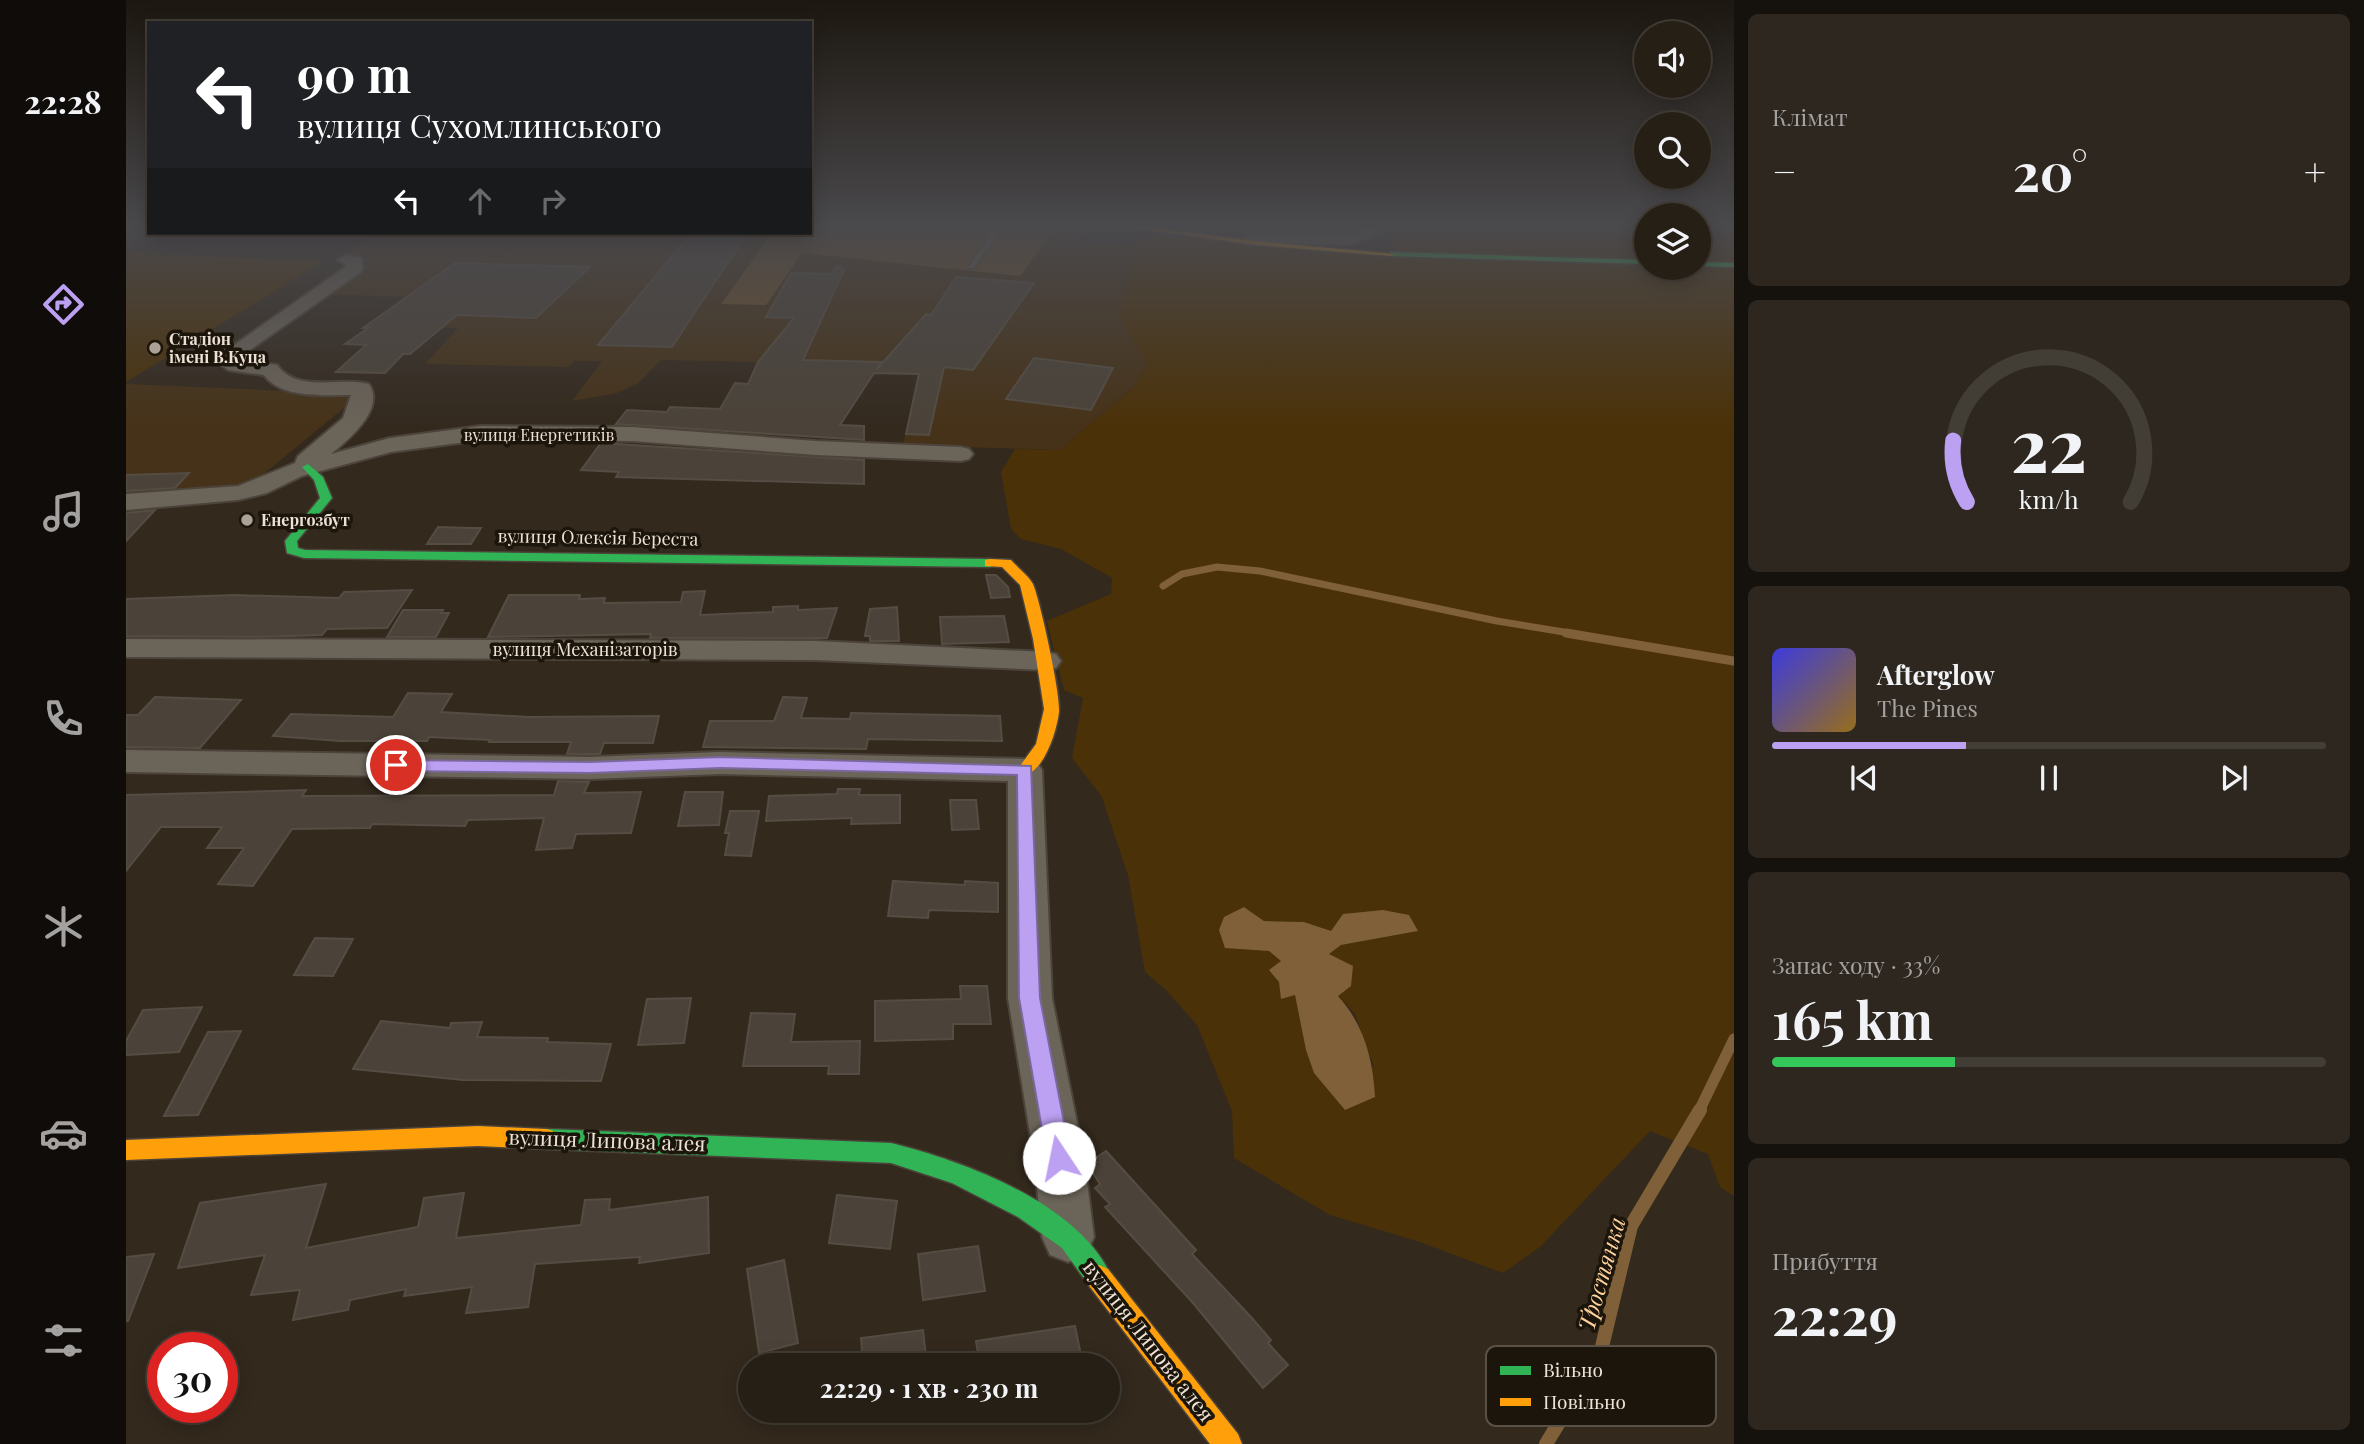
<!DOCTYPE html>
<html lang="uk">
<head>
<meta charset="utf-8">
<style>
	:root { --surface:#261f16; --page:#2e271f; --text:#f1f3f6; --muted:#a4a2a1; --line:#423d35; --accent:#bca0f2 }
	body { margin:0; font-family:"Playfair Display",serif; background:var(--page); color:var(--text); height:100vh; display:flex; flex-direction:column; font-size:26px; white-space:nowrap }
	* { box-sizing:border-box; margin:0 }
	p { font-size:23px; color:var(--muted) }
	.icon { flex:none; width:38px; height:38px; fill:none; stroke:currentColor; stroke-width:2; stroke-linecap:round; stroke-linejoin:round }
	.map { position:relative; flex:1; overflow:hidden }
	.panel { display:flex; flex-direction:column; gap:14px; padding:14px; background:#15110c; width:630px }
	.panel>* { flex:none }
	.top-card { position:absolute; left:21px; top:21px; width:665px; height:214px; border-radius:0px; box-shadow:0 4px 18px #0003,0 0 0 2px var(--line); background:#202124; color:#fff; overflow:hidden }
	.controls { position:absolute; left:1508px; top:21px; display:grid; gap:14px }
	.controls a { display:grid; place-items:center; width:77px; height:77px; border-radius:50%; background:var(--surface); box-shadow:0 4px 18px #0003,0 0 0 2px var(--line); font-size:35px }
	.speed { position:absolute; left:21px; top:1332px; display:flex; gap:14px; font-size:35px; font-weight:700; text-align:center }
	.speed>* { display:grid; place-content:center; width:91px; height:91px; border-radius:50%; background:var(--surface); box-shadow:0 4px 18px #0003,0 0 0 2px var(--line); line-height:1 }
	.speed .limit { border:10px solid #d22; background:#fff; color:#111 }
	.pin { position:absolute; display:grid; place-items:center; width:60px; height:60px; color:#fff; margin:-30px; border:4px solid #fff; border-radius:50%; box-shadow:0 2px 7px #0007 }
	.me { position:absolute; width:77px; margin:-38px; rotate:349deg; stroke-linejoin:round; filter:drop-shadow(0 0 5px #0008) }
	.turn { display:flex; align-items:center; gap:24px; height:147px; padding:0 35px; font-size:32px }
	.turn .icon { width:91px; height:91px; stroke-width:2.5 }
	.turn b { display:block; font-size:49px; line-height:60px }
	.lanes { display:flex; align-items:center; height:66px; padding:0 35px; background:#0003; justify-content:center; gap:35px; direction:ltr }
	.lanes .off { opacity:.35 }
	.big { font-size:52px; font-weight:700; line-height:1.1 }
	.panel .widget { flex:1; display:flex; flex-direction:column; justify-content:center; gap:10px; min-width:0; padding:0 24px; border-radius:10px; background:var(--page) }
	.panel .dial { align-items:center; gap:0 }
	.dial svg { height:182px; overflow:visible; fill:none; stroke:var(--line); stroke-width:7; stroke-linecap:round; text-anchor:middle }
	.dial text { fill:var(--text); stroke:none }
	.song { display:flex; align-items:center; gap:21px }
	.cover { width:84px; height:84px; border-radius:10px; background:linear-gradient(135deg,hsl(240 70% 55%),hsl(40 70% 35%)) }
	.played { height:7px; border-radius:4px; background:linear-gradient(90deg,var(--accent) 35%,var(--line) 35%) }
	.keys { display:flex; justify-content:space-around; direction:ltr }
	.heat { display:flex; justify-content:space-between; align-items:center; font-size:38px; direction:ltr }
	.charge { height:10px; border-radius:5px; background:linear-gradient(90deg,#34c759 33%,var(--line) 0) }
	.trip { position:absolute; left:612px; top:1353px; width:382px; height:70px; border-radius:35px; background:var(--surface); box-shadow:0 4px 18px #0003,0 0 0 2px var(--line); font-weight:700; line-height:70px; text-align:center }
	main { display:flex; flex:1; min-height:0 }
	.menu { display:flex; flex-direction:column; width:126px; justify-content:space-around; align-items:center; background:#0f0c09; color:var(--muted) }
	.menu .icon { width:49px; height:49px }
	.menu .selected { color:var(--accent) }
	.menu b { font-size:32px; color:var(--text) }
	.map>svg:first-child { display:block }
	.built { fill:#463218 }
	.green { fill:#4b3108; fill-rule:evenodd }
	.forest { fill:#6d502a }
	.water { fill:#7f6038 }
	.lines { fill:none; stroke-linecap:round; stroke-linejoin:round }
	.stream-far3 { stroke:#7f6038; stroke-width:7 }
	.stream-far2 { stroke:#7f6038; stroke-width:9 }
	.stream-far1 { stroke:#7f6038; stroke-width:11 }
	.stream { stroke:#7f6038; stroke-width:14 }
	.building { fill:#4b4339; stroke:#554d43; stroke-width:2 }
	.lane-casing { stroke:#4c433a; stroke-width:3 }
	.street-casing { stroke:#4c433a; stroke-width:4 }
	.fast-casing { stroke:#4c433a; stroke-width:3 }
	.slow-casing { stroke:#4c433a; stroke-width:3 }
	.lane { fill:#6b6459; fill-rule:evenodd }
	.street { fill:#6b6459; fill-rule:evenodd }
	.fast { fill:#30b455; fill-rule:evenodd }
	.slow { fill:#ff9f0a; fill-rule:evenodd }
	.route { fill:#bca0f2; stroke:#7a689d; stroke-width:2 }
	.poi-dot { fill:#aba194; stroke:#1c150b; stroke-width:2.5 }
	.labels { text-anchor:middle; stroke-width:7; stroke-linejoin:round; paint-order:stroke }
	.far-poi-label { font-size:16px; font-weight:bold; fill:#ece1d4; stroke:#1c150b; text-anchor:start }
	.far-street-label { font-size:16px; fill:#ece1d4; stroke:#1c150b }
	.street-label { font-size:18px; fill:#ece1d4; stroke:#1c150b }
	.near-street-label { font-size:21px; fill:#ece1d4; stroke:#1c150b }
	.near-water-label { font-size:23px; font-style:italic; fill:#fdd29e; stroke:#1c150b }
	.key { fill:#1c150b; stroke:#5a5247; stroke-width:2 }
	.key-label { font-size:19px; fill:#ece1d4 }
</style>
</head>
<body>
<main>
<nav class="menu">
<b>22:28</b>
<svg class="icon selected" aria-label="directions" viewBox="0 0 24 24"><path d="M12 3l9 9-9 9-9-9zM9 14v-3h6M13 9l2 2-2 2"/></svg>
<svg class="icon" aria-label="music" viewBox="0 0 24 24"><path d="M9 18V5l10-2v13"/><circle cx="6" cy="18" r="3"/><circle cx="16" cy="16" r="3"/></svg>
<svg class="icon" aria-label="phone" viewBox="0 0 24 24"><path d="M5 4h4l2 5-3 2q2 4 5 5l2-3 5 2v4C11 20 4 13 5 4z"/></svg>
<svg class="icon" aria-label="climate" viewBox="0 0 24 24"><path d="M12 3v18M4 7l16 10M4 17L20 7"/></svg>
<svg class="icon" aria-label="car" viewBox="0 0 24 24"><path d="M5 17H2v-5l4-1 3-4h7l3 4 3 1v5h-3M9 17h6M6 11h13"/><circle cx="7" cy="17" r="2"/><circle cx="17" cy="17" r="2"/></svg>
<svg class="icon" aria-label="filters" viewBox="0 0 24 24"><path d="M4 7h16M4 17h16"/><circle cx="9" cy="7" r="2"/><circle cx="15" cy="17" r="2"/></svg>
</nav>
<div class="map">
<svg width="1608" height="1444" viewBox="0 0 1608 1444">
	<rect width="100%" height="100%" fill="#33291d"/>
	<g class="built">
		<polygon points="684,224 924,224 958,232 951,240 1010,245 994,319 1021,363 1009,386 934,450 777,445 792,374 628,369 631,362 535,360 512,383 491,393 446,401 476,361 448,361 442,367 299,364 332,328 246,325 277,297 195,294 243,262 215,257 255,233 684,233"/>
		<polygon points="0,384 235,394 128,482 107,488 0,494"/>
	</g>
	<g class="green">
		<path d="M1272,224h249v44h52v-44h35v972l-14,-9 -12,-33 -58,-23 -110,116 -37,26 -86,-32 -87,-26 -96,-57 -2,-47 -35,-86 -31,-35 -21,-18 -17,-97 -26,-78 -30,-39 11,-60 -19,-8 -17,-69 64,-27 1,-16 -51,-29 -40,-10 -10,-10 -10,-57 14,-23 45,1 75,-64 12,-23 -27,-44 16,-74 5,-6 29,-3 222,21zM1118,907l20,14 40,1 27,10 78,-17 8,16 -76,14 -12,9 9,41 17,19 19,53 -68,-17c-5,-24 -12,-89 -37,-99 -12,-5 -31,-3 -44,-3z"/>
		<polygon points="0,253 198,261 0,382"/>
	</g>
	<polygon class="forest" points="684,224 924,224 931,225 894,276 676,253 640,305 595,304 646,233 684,233"/>
	<path class="water" d="M1118,907l20,14 40,1 27,9 12,-17 40,-4 26,5 9,16 -77,14 -12,9 24,12 -2,20 -13,10c26,29 35,62 37,101l-30,13 -31,-37 -8,-23 -11,-55 -14,4 -2,-17 -10,-12 12,-9 -12,-10 -44,-3 -6,-18 5,-13z"/>
	<g class="lines">
		<polyline class="stream-far3" points="1037,586 1056,574 1091,567 1134,571 1371,621 1450,634"/>
		<polyline class="stream-far2" points="1440,633 1608,661"/>
		<polyline class="stream-far1" points="1573,1111 1608,1039"/>
		<polyline class="stream" points="1420,1444 1474,1355 1505,1226 1574,1110"/>
	</g>
	<g class="building">
		<polygon points="562,237 618,238 546,347 472,345"/>
		<polygon points="329,263 464,267 410,318 331,315 284,354 277,354 259,373 210,372 240,345 219,344 242,328 237,328"/>
		<polygon points="711,266 718,270 677,360 755,362 751,369 800,314 805,315 830,277 908,283 847,370 818,367 803,435 780,434 793,374 748,373 714,425 738,426 738,440 490,424 501,410 541,412 544,407 594,409 609,383 622,384 632,362 668,318 640,317 665,273 705,274"/>
		<polygon points="908,358 987,368 965,410 880,399"/>
		<polygon points="475,443 738,460 738,484 490,477 493,472 455,470"/>
		<polygon points="63,473 49,488 0,491 0,475"/>
		<polygon points="29,510 0,541 0,513"/>
		<polygon points="312,527 346,528 355,528 345,544 301,544"/>
		<polygon points="860,575 870,575 882,587 884,597 865,598"/>
		<polygon points="286,590 261,628 201,629 196,635 133,637 0,636 0,599 108,595 213,598 218,592"/>
		<polygon points="579,591 574,615 647,612 647,607 672,606 672,610 711,608 701,638 524,638 525,634 362,637 383,595 454,595 453,599 479,598 478,603 555,602 557,592"/>
		<polygon points="771,607 773,641 744,641 744,636 739,636 744,609"/>
		<polygon points="277,610 317,610 315,613 323,613 310,637 261,637"/>
		<polygon points="878,616 883,642 816,644 814,617"/>
		<polygon points="282,693 326,694 315,712 403,717 533,716 527,743 478,743 474,754 441,754 445,742 363,742 364,740 303,737 301,741 214,741 147,736 165,714 267,717"/>
		<polygon points="29,697 115,700 74,748 0,747 0,715 12,715"/>
		<polygon points="657,697 681,698 675,718 724,719 725,713 874,716 876,741 742,739 740,749 577,747 584,721 648,721"/>
		<polygon points="432,781 463,782 458,793 515,792 505,833 450,834 446,848 410,850 418,818 342,820 339,826 246,824 244,828 166,829 127,886 92,884 118,848 81,848 96,827 35,827 0,871 0,795 180,790 176,796 428,795"/>
		<polygon points="712,789 734,789 733,795 774,795 774,823 725,824 726,818 640,821 643,796 711,794"/>
		<polygon points="559,792 597,792 593,825 552,826"/>
		<polygon points="824,800 850,800 853,829 826,830"/>
		<polygon points="604,811 633,811 625,856 599,855 603,833 599,833"/>
		<polygon points="767,881 839,885 839,881 872,883 872,912 803,910 802,918 762,916"/>
		<polygon points="189,938 227,939 207,976 168,975"/>
		<polygon points="834,986 861,986 865,1024 827,1024 827,1039 749,1041 749,1001 835,999"/>
		<polygon points="565,998 558,1043 512,1045 521,999"/>
		<polygon points="76,1007 53,1052 0,1055 0,1041 17,1010"/>
		<polygon points="625,1013 669,1014 665,1042 734,1041 733,1074 702,1074 703,1066 617,1066"/>
		<polygon points="255,1021 324,1028 325,1023 356,1022 351,1037 422,1038 421,1042 485,1044 475,1081 337,1080 227,1069"/>
		<polygon points="115,1031 72,1115 38,1116 82,1032"/>
		<polygon points="980,1151 1070,1250 1066,1254 1125,1317 1145,1340 1142,1343 1162,1365 1137,1388 1067,1303 979,1207 984,1204 969,1188 974,1184 961,1164"/>
		<polygon points="200,1184 180,1248 292,1227 298,1198 338,1193 330,1238 455,1225 459,1200 484,1199 483,1210 582,1197 583,1253 513,1263 514,1257 409,1264 402,1307 340,1313 346,1287 278,1296 280,1289 224,1300 222,1310 167,1320 174,1290 125,1295 139,1255 52,1268 74,1203"/>
		<polygon points="711,1195 771,1201 764,1249 703,1243"/>
		<polygon points="852,1246 859,1291 797,1300 792,1254"/>
		<polygon points="28,1254 2,1321 0,1321 0,1257"/>
		<polygon points="658,1260 672,1343 633,1353 621,1269"/>
		<polygon points="949,1326 957,1365 854,1365 850,1341"/>
		<polygon points="797,1330 801,1365 737,1365 735,1338"/>
	</g>
	<g class="lines">
		<g class="lane-casing">
			<polygon id="lane" points="871,224 879,224 848,268 842,268"/>
		</g>
		<g class="street-casing">
			<g id="street">
				<polygon points="1218,224 1243,224 1252,233 1225,244 1124,245 1116,240 1124,235 1224,234 1233,231"/>
				<path d="M220,255l15,3 2,10 -2,4 -124,87 40,6c21,29 63,11 92,19 17,25 -21,56 -38,70l59,-16 91,-12 151,1 184,14 145,6 8,2 4,5 -4,5 -8,2 -145,-6 -184,-14 -151,-1 -90,12 -89,24 -35,17 -29,7 -112,10v-16l112,-8 57,-23 3,-7 45,-38 8,-23c-26,0 -70,4 -87,-20l-36,-5 -14,-11 133,-93 -9,-6z"/>
				<polygon points="0,639 689,641 919,652 930,654 935,661 930,668 919,670 689,660 0,657"/>
				<polygon points="0,750 464,757 594,752 899,759 911,762 916,770 926,998 958,1158 968,1237 960,1255 942,1262 924,1255 916,1237 908,1158 882,998 882,781 594,774 464,779 0,772"/>
			</g>
		</g>
		<g class="fast-casing">
			<g id="fast">
				<polygon points="1265,252 1521,260 1521,264 1262,256"/>
				<polygon points="1573,262 1608,263 1608,267 1573,266"/>
				<polygon points="182,464 197,477 206,498 171,541 172,548 179,550 864,559 871,563 864,567 178,558 161,553 159,541 194,498 188,480 176,467"/>
				<path d="M421,1129l344,14c73,18 190,61 221,135l-4,9 -9,4 -9,-4 -28,-39 -44,-31 -66,-34 -61,-20 -344,-14 -8,-3 -3,-7 3,-7z"/>
			</g>
		</g>
		<g class="slow-casing">
			<g id="slow">
				<polygon points="979,224 998,224 1129,241 1269,254 1265,256 1129,245"/>
				<path d="M864,559l21,1c6,7 17,15 22,24 7,16 28,111 26,128 -2,18 -14,58 -34,63l-8,-5 19,-26 8,-35 -11,-70 -13,-54 -18,-18 -17,-1v-6z"/>
				<polygon points="352,1126 421,1129 429,1132 432,1139 429,1146 421,1149 352,1146 0,1160 0,1140"/>
				<polygon points="973,1265 982,1269 1112,1434 1116,1444 1084,1444 964,1287 960,1278 964,1269"/>
			</g>
		</g>
		<use href="#lane" class="lane"/>
		<use href="#street" class="street"/>
		<use href="#fast" class="fast"/>
		<use href="#slow" class="slow"/>
	</g>
	<linearGradient id="sky" x2="0" y2="1"><stop stop-color="#1c1710"/><stop offset="0.53" stop-color="#4a494c"/><stop offset="1" stop-color="#4a494c" stop-opacity="0"/></linearGradient>
	<rect width="1608" height="426" fill="url(#sky)"/>
	<polygon class="route" points="594,757 905,766 914,998 945,1158 941,1166 933,1169 925,1166 921,1158 893,998 891,775 594,768 464,773 270,771 262,765 270,760 464,762"/>
	<g class="poi-dot">
		<circle cx="29" cy="348" r="7"/>
		<circle cx="121" cy="520" r="7"/>
	</g>
	<g class="labels">
		<g class="far-poi-label">
			<text x="43" y="345">Стадіон<tspan x="43" dy="18">імені В.Куца</tspan></text>
			<text x="135" y="526">Енергозбут</text>
		</g>
		<g class="far-street-label">
			<text x="413" y="441">вулиця Енергетиків</text>
		</g>
		<g class="street-label">
			<text transform="translate(472 538) rotate(1)" y="6">вулиця Олексія Береста</text>
			<text x="459" y="656">вулиця Механізаторів</text>
		</g>
		<g class="near-street-label">
			<text transform="translate(481 1141) rotate(2)" y="7">вулиця Липова алея</text>
			<text transform="translate(1022 1341) rotate(52)" y="7">вулиця Липова алея</text>
		</g>
		<g class="near-water-label">
			<text transform="translate(1476 1274) rotate(-74)" y="8">Тростянка</text>
		</g>
	</g>
	<rect x="1360" y="1346" width="230" height="80" rx="10" class="key"/>
	<rect x="1374" y="1366" width="31" height="9" fill="#30b455"/>
	<rect x="1374" y="1398" width="31" height="8" fill="#ff9f0a"/>
	<g class="key-label">
		<text x="1417" y="1377">Вільно</text>
		<text x="1417" y="1409">Повільно</text>
	</g>
</svg>
<div class="controls">
<a><svg class="icon" aria-label="sound" viewBox="0 0 24 24"><path d="M4 9h4l5-4v14l-5-4H4zM17 9q2 3 0 6"/></svg></a>
<a><svg class="icon" aria-label="search" viewBox="0 0 24 24"><circle cx="10" cy="10" r="6"/><path d="M15 15l6 6"/></svg></a>
<a><svg class="icon" aria-label="layers" viewBox="0 0 24 24"><path d="M12 4l9 5-9 5-9-5zM3 14l9 5 9-5"/></svg></a>
</div>
<div class="speed"><div class="limit">30</div></div>
<div class="pin" style="left:270px;top:765px;background:#d93025"><svg class="icon" aria-label="arrive" viewBox="0 0 24 24"><path d="M6 21V4h12l-3 4 3 4H6"/></svg></div>
<svg class="me" style="left:933px;top:1158px" viewBox="-20 -20 40 40"><circle r="19" fill="#fff"/><path d="M0-13L10 11 0 6-10 11z" fill="#bca0f2"/></svg>
<div class="trip">22:29 · 1 хв · 230 m</div>
<div class="top-card">
<div class="turn"><svg class="icon" aria-label="left" viewBox="0 0 24 24"><path d="M17 20v-9H6M10 6l-5 5 5 5"/></svg><div><b>90 m</b>вулиця Сухомлинського</div></div>
<div class="lanes"><svg class="icon" aria-label="left" viewBox="0 0 24 24"><path d="M17 20v-9H6M10 6l-5 5 5 5"/></svg><svg class="icon off" aria-label="ahead" viewBox="0 0 24 24"><path d="M12 20V5M6 11l6-6 6 6"/></svg><svg class="icon off" aria-label="right" viewBox="0 0 24 24"><path d="M7 20v-9h11M14 6l5 5-5 5"/></svg></div>
</div>
</div>
<section class="panel">
<div class="widget"><p>Клімат</p>
<div class="heat"><a>−</a><b class="big">20°</b><a>+</a></div>
</div>
<div class="widget dial"><svg viewBox="0 0 100 80">
<path d="M14 69A42 42 0 1 1 86 69"/>
<path d="M14 69A42 42 0 0 1 8 42" stroke="#bca0f2"/>
<text x="50" y="56" font-size="32" font-weight="700">22</text>
<text x="50" y="72" font-size="11">km/h</text>
</svg></div>
<div class="widget">
<div class="song"><i class="cover"></i><div><b>Afterglow</b><p>The Pines</p></div></div>
<div class="played"></div>
<div class="keys"><svg class="icon" aria-label="previous" viewBox="0 0 24 24"><path d="M18 5L8 12l10 7zM5 5v14"/></svg><svg class="icon" aria-label="pause" viewBox="0 0 24 24"><path d="M8 5v14M16 5v14"/></svg><svg class="icon" aria-label="next" viewBox="0 0 24 24"><path d="M6 5l10 7-10 7zM19 5v14"/></svg></div>
</div>
<div class="widget"><p>Запас ходу · 33%</p><b class="big">165 km</b><div class="charge"></div></div>
<div class="widget"><p>Прибуття</p><b class="big">22:29</b></div>
</section>
</main>
</body>
</html>
